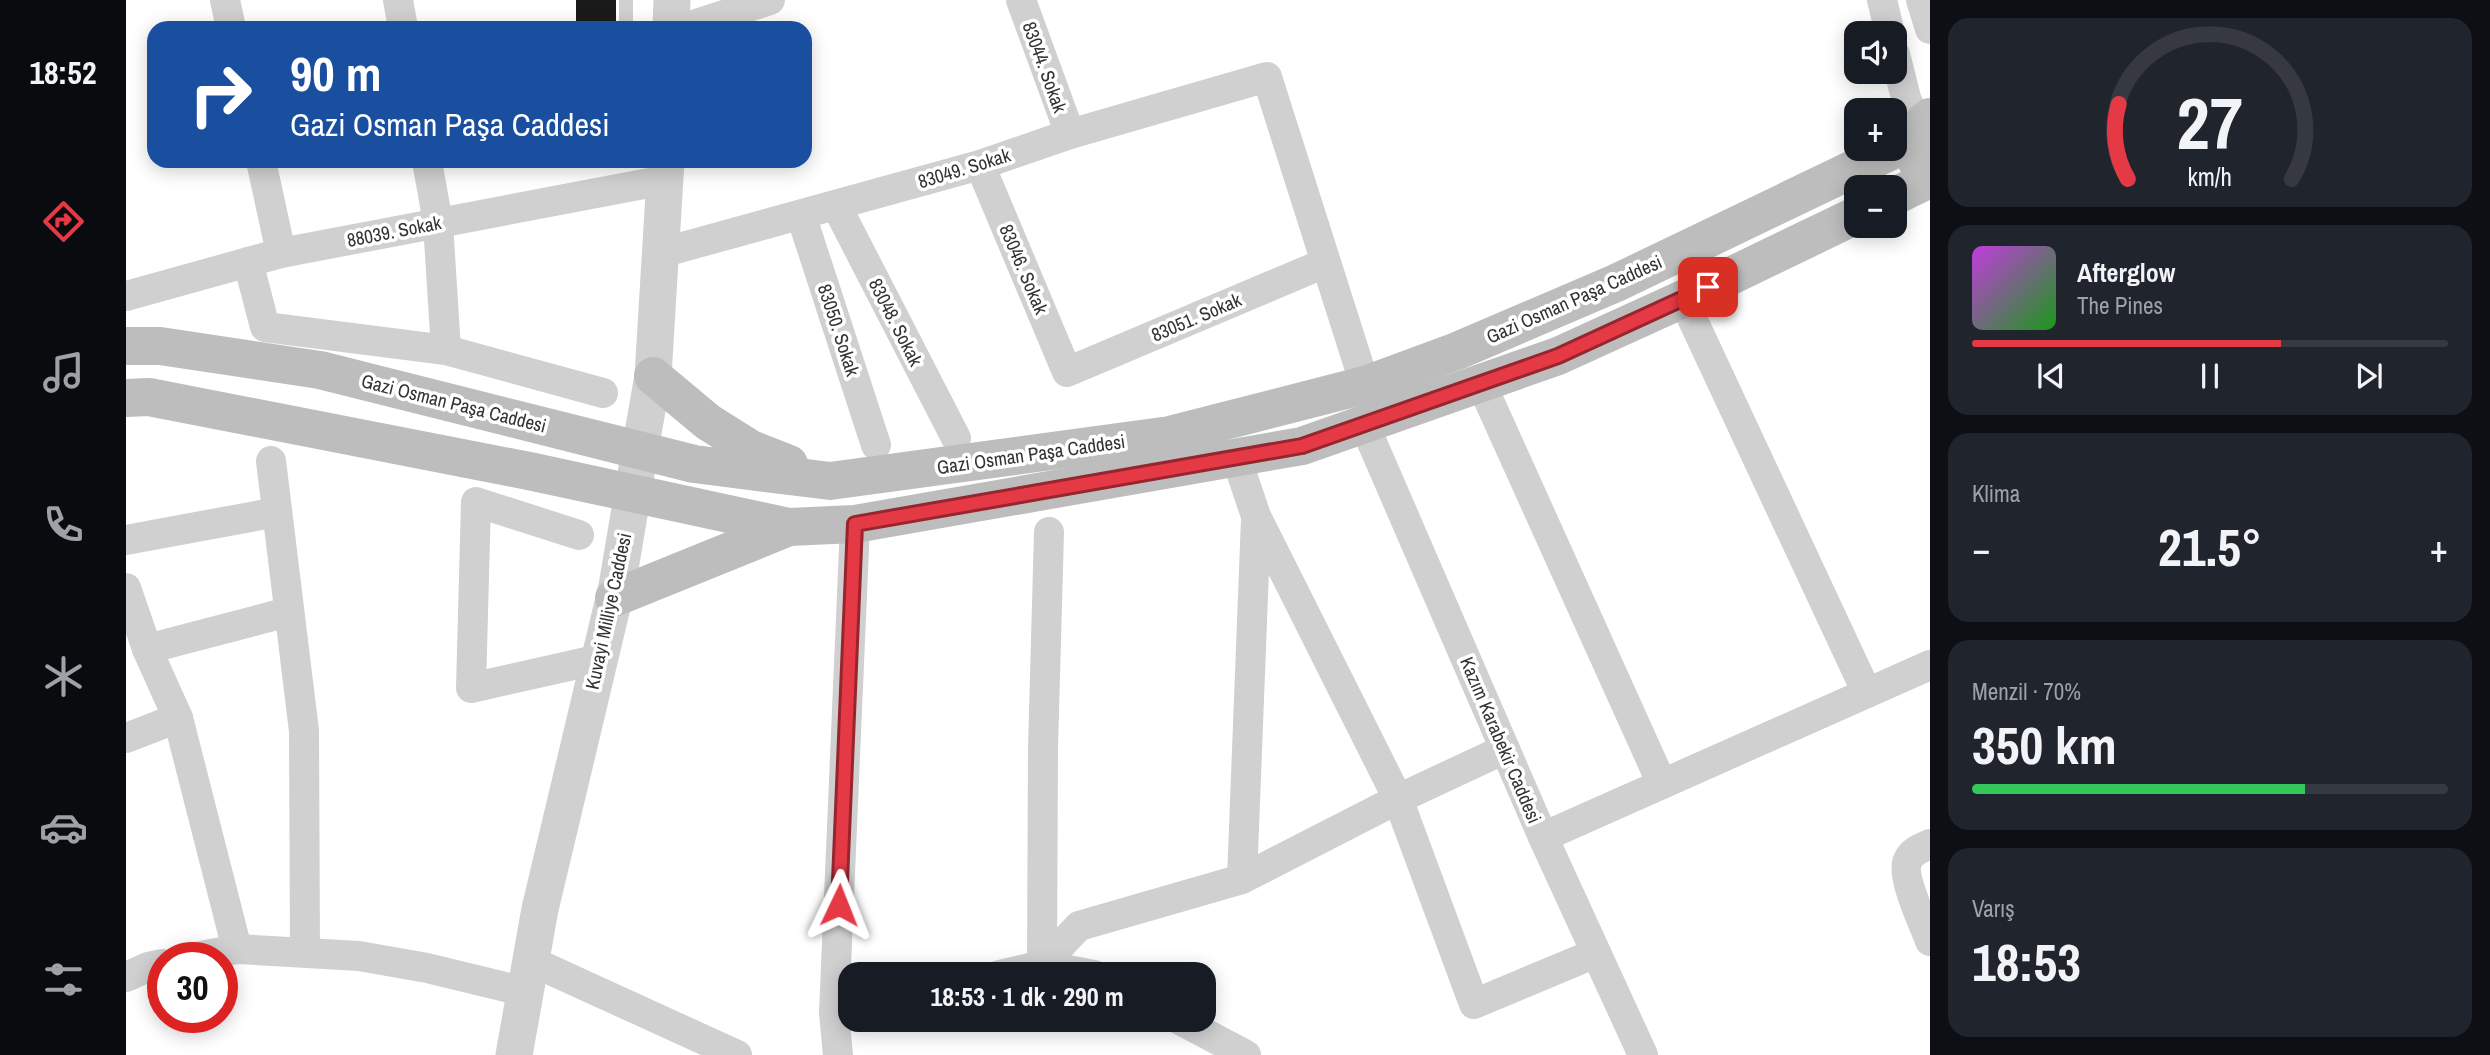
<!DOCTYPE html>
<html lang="tr">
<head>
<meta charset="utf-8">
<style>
	:root { --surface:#171b24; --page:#20242c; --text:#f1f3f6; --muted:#9ea1a6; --line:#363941; --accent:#e63946 }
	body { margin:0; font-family:"Archivo Narrow",sans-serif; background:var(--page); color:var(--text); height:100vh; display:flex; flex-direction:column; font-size:26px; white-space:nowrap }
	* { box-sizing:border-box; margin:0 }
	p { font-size:23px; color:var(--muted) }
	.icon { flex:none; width:38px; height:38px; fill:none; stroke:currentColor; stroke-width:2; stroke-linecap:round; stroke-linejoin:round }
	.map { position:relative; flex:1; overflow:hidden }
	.details { display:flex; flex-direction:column; gap:18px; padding:18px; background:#0d0f14; width:560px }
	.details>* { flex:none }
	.hud { position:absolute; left:21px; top:21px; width:665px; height:147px; border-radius:21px; box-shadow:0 4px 18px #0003; background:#1a4fa0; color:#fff; overflow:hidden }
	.tools { position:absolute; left:1718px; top:21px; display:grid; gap:14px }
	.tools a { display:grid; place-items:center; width:63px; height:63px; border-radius:14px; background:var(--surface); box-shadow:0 4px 18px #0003; font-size:35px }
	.speed { position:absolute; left:21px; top:942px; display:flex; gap:14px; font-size:35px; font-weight:700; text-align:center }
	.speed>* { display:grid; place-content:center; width:91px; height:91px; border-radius:50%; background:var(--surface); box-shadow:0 4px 18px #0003; line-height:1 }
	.speed .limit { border:10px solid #d22; background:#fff; color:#111 }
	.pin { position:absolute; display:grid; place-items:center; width:60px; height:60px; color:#fff; margin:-30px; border-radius:14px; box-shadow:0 4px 10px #0006 }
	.me { position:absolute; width:77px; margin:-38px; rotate:2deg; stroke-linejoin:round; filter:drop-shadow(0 0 5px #0008) }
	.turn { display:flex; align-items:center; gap:24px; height:147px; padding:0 28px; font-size:32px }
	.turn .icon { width:91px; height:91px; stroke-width:2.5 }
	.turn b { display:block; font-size:49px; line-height:60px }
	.big { font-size:52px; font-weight:800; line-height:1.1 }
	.details .tile { flex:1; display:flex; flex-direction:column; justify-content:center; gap:10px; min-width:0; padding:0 24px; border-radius:21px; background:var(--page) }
	.details .dial { align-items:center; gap:0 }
	.dial svg { height:182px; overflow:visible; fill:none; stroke:var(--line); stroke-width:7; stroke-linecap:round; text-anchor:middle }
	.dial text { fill:var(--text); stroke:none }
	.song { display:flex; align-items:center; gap:21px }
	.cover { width:84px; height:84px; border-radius:10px; background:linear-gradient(135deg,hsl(290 70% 55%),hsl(120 70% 35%)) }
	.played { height:7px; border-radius:4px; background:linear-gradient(90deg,var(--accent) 65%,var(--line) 65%) }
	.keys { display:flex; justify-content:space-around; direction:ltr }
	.heat { display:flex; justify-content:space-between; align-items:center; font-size:38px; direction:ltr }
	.charge { height:10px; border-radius:5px; background:linear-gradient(90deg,#34c759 70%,var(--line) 0) }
	.trip { position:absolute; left:712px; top:962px; width:378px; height:70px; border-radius:21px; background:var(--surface); box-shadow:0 4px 18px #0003; font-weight:800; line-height:70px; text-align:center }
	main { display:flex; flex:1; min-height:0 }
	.tabs { display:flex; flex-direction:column; width:126px; justify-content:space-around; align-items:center; background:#090b0e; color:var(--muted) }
	.tabs .icon { width:49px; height:49px }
	.tabs .on { color:var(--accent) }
	.tabs b { font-size:32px; color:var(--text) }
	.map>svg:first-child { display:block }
	.building { fill:#1a1a1a }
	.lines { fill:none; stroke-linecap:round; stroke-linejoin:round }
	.service { stroke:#d0d0d0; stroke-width:14 }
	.minor { stroke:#d0d0d0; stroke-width:30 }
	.tertiary { stroke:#d0d0d0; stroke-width:37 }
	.secondary { stroke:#bdbdbd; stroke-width:38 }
	.route-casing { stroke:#96252e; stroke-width:18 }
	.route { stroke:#e63946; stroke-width:12 }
	.labels { text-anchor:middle; stroke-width:7; stroke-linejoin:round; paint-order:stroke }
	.street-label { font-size:19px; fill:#333; stroke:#fff }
</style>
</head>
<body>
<main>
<nav class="tabs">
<b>18:52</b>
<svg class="icon on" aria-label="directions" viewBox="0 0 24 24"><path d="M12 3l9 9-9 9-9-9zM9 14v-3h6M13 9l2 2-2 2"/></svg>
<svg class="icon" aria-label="music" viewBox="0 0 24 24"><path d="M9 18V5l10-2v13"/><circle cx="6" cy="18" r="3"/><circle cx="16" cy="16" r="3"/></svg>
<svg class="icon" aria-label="phone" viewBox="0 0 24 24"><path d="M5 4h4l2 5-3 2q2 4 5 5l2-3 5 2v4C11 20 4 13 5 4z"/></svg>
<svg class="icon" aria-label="climate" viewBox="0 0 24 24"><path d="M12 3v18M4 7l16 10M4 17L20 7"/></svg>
<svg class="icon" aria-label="car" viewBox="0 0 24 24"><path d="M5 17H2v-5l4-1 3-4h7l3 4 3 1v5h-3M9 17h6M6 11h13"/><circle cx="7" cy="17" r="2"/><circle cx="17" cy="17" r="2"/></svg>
<svg class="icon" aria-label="filters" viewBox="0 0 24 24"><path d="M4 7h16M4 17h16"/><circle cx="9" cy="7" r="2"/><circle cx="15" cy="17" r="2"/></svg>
</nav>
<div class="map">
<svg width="1804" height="1055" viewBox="0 0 1804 1055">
	<rect width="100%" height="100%" fill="#fff"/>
	<rect class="building" x="450" y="0" width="40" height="28"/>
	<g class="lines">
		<polyline class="service" points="500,28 500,0"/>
		<g class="minor">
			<polyline points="99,0 105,28"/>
			<polyline points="272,0 277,28"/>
			<polyline points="895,0 944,134"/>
			<polyline points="1756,0 1764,33"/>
			<polyline points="1795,0 1804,29"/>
			<polyline points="558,28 644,0"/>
			<polyline points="1769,54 1780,98 1792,127"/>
			<polyline points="135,161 155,253"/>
			<polyline points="301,161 312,223 320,350"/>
			<polyline points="854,165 941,372 1199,263"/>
			<polyline points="710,205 830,438"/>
			<polyline points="675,215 750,445"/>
			<polyline points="535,253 854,165 944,134 1141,77 1239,385"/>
			<polyline points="122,262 139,327 320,350 477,393"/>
			<polyline points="0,296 155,253 539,180"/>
			<polyline points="1557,299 1741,693"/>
			<polyline points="1355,383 1536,784"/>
			<polyline points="1238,424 1417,837 1517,1055"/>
			<polyline points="1110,457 1130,516 1272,799 1348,1004 1470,953"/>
			<polyline points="145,461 178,731 179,951"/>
			<polyline points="453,535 350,502 345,688 474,659"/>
			<polyline points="0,540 151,512"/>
			<polyline points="0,588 21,649 52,718 111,949"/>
			<polyline points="21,649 162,612"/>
			<polyline points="0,738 52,718"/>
			<polyline points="1417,837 1804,665"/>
			<path d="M1804,844c-9,4 -18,7 -22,16 -8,15 16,64 22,81"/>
			<polyline points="1116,879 1130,519"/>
			<polyline points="70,957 111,949 233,956 301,968 400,992"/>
			<polyline points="405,961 611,1055"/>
			<polyline points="916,965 953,926 1116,879 1272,799 1379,749"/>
			<polyline points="916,965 917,748 923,532"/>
			<polyline points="873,975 916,965 968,975"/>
			<polyline points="0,977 22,967 37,964"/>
			<polyline points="1054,1020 1120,1055"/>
			<polyline points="712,1055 708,1013 729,524"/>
		</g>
		<g class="tertiary">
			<polyline points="545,28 546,0"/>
			<polyline points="388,1055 414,909 491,586 514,450 527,376 540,161"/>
		</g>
		<g class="secondary">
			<path d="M1804,117c-24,16 -22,43 0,60"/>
			<polyline points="1769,196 1804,179"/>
			<polyline points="0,346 34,346 194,370 568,464 704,481 1044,435 1239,385 1331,351 1490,283 1769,149"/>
			<polyline points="527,376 582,422 625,449 663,464"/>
			<polyline points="0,398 23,397 403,471 663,527 729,524 1176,446 1432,356 1557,299 1731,215"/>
			<polyline points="488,598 663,527"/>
		</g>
	</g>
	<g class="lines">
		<g class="route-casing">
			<polyline id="route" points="713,905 729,524 1176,446 1432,356 1582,287"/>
		</g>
		<use href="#route" class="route"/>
	</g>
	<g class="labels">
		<g class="street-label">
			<text transform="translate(919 67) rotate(70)" y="7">83044. Sokak</text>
			<text transform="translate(838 168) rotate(-17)" y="7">83049. Sokak</text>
			<text transform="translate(268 231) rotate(-11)" y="7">88039. Sokak</text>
			<text transform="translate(898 269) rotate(67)" y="7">83046. Sokak</text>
			<text transform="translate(1448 299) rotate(-24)" y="7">Gazi Osman Paşa Caddesi</text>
			<text transform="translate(1070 317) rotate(-23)" y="7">83051. Sokak</text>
			<text transform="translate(770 322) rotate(63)" y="7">83048. Sokak</text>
			<text transform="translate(713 330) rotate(72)" y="7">83050. Sokak</text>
			<text transform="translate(328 403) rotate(14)" y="7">Gazi Osman Paşa Caddesi</text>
			<text transform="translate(905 454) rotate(-8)" y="7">Gazi Osman Paşa Caddesi</text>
			<text transform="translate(482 611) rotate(-78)" y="7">Kuvayi Milliye Caddesi</text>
			<text transform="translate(1375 740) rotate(67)" y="7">Kazım Karabekir Caddesi</text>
		</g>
	</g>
</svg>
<div class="tools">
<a><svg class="icon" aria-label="sound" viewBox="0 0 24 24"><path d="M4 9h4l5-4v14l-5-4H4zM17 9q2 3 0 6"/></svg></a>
<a>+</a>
<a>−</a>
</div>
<div class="speed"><div class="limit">30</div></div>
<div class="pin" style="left:1582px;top:287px;background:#d93025"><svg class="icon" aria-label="arrive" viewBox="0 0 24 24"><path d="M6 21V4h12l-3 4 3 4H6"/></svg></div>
<svg class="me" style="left:713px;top:905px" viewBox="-20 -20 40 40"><path d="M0-17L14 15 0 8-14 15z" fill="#e63946" stroke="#fff" stroke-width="4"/></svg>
<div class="trip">18:53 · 1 dk · 290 m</div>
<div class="hud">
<div class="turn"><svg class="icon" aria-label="right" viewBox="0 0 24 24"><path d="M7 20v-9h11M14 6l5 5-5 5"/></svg><div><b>90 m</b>Gazi Osman Paşa Caddesi</div></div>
</div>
</div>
<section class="details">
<div class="tile dial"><svg viewBox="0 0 100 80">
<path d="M14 69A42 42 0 1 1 86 69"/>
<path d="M14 69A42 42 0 0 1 10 36" stroke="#e63946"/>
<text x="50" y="56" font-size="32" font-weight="700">27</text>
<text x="50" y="72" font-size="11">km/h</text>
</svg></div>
<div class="tile">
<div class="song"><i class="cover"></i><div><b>Afterglow</b><p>The Pines</p></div></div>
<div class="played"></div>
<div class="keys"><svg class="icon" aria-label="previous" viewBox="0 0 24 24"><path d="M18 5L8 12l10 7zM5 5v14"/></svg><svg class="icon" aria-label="pause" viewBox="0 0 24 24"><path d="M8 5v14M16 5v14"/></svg><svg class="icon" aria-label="next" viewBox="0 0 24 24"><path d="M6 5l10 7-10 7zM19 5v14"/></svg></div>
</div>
<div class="tile"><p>Klima</p>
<div class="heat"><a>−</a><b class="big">21.5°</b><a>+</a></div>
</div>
<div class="tile"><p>Menzil · 70%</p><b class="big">350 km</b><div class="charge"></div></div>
<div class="tile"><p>Varış</p><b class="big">18:53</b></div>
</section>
</main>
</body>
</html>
